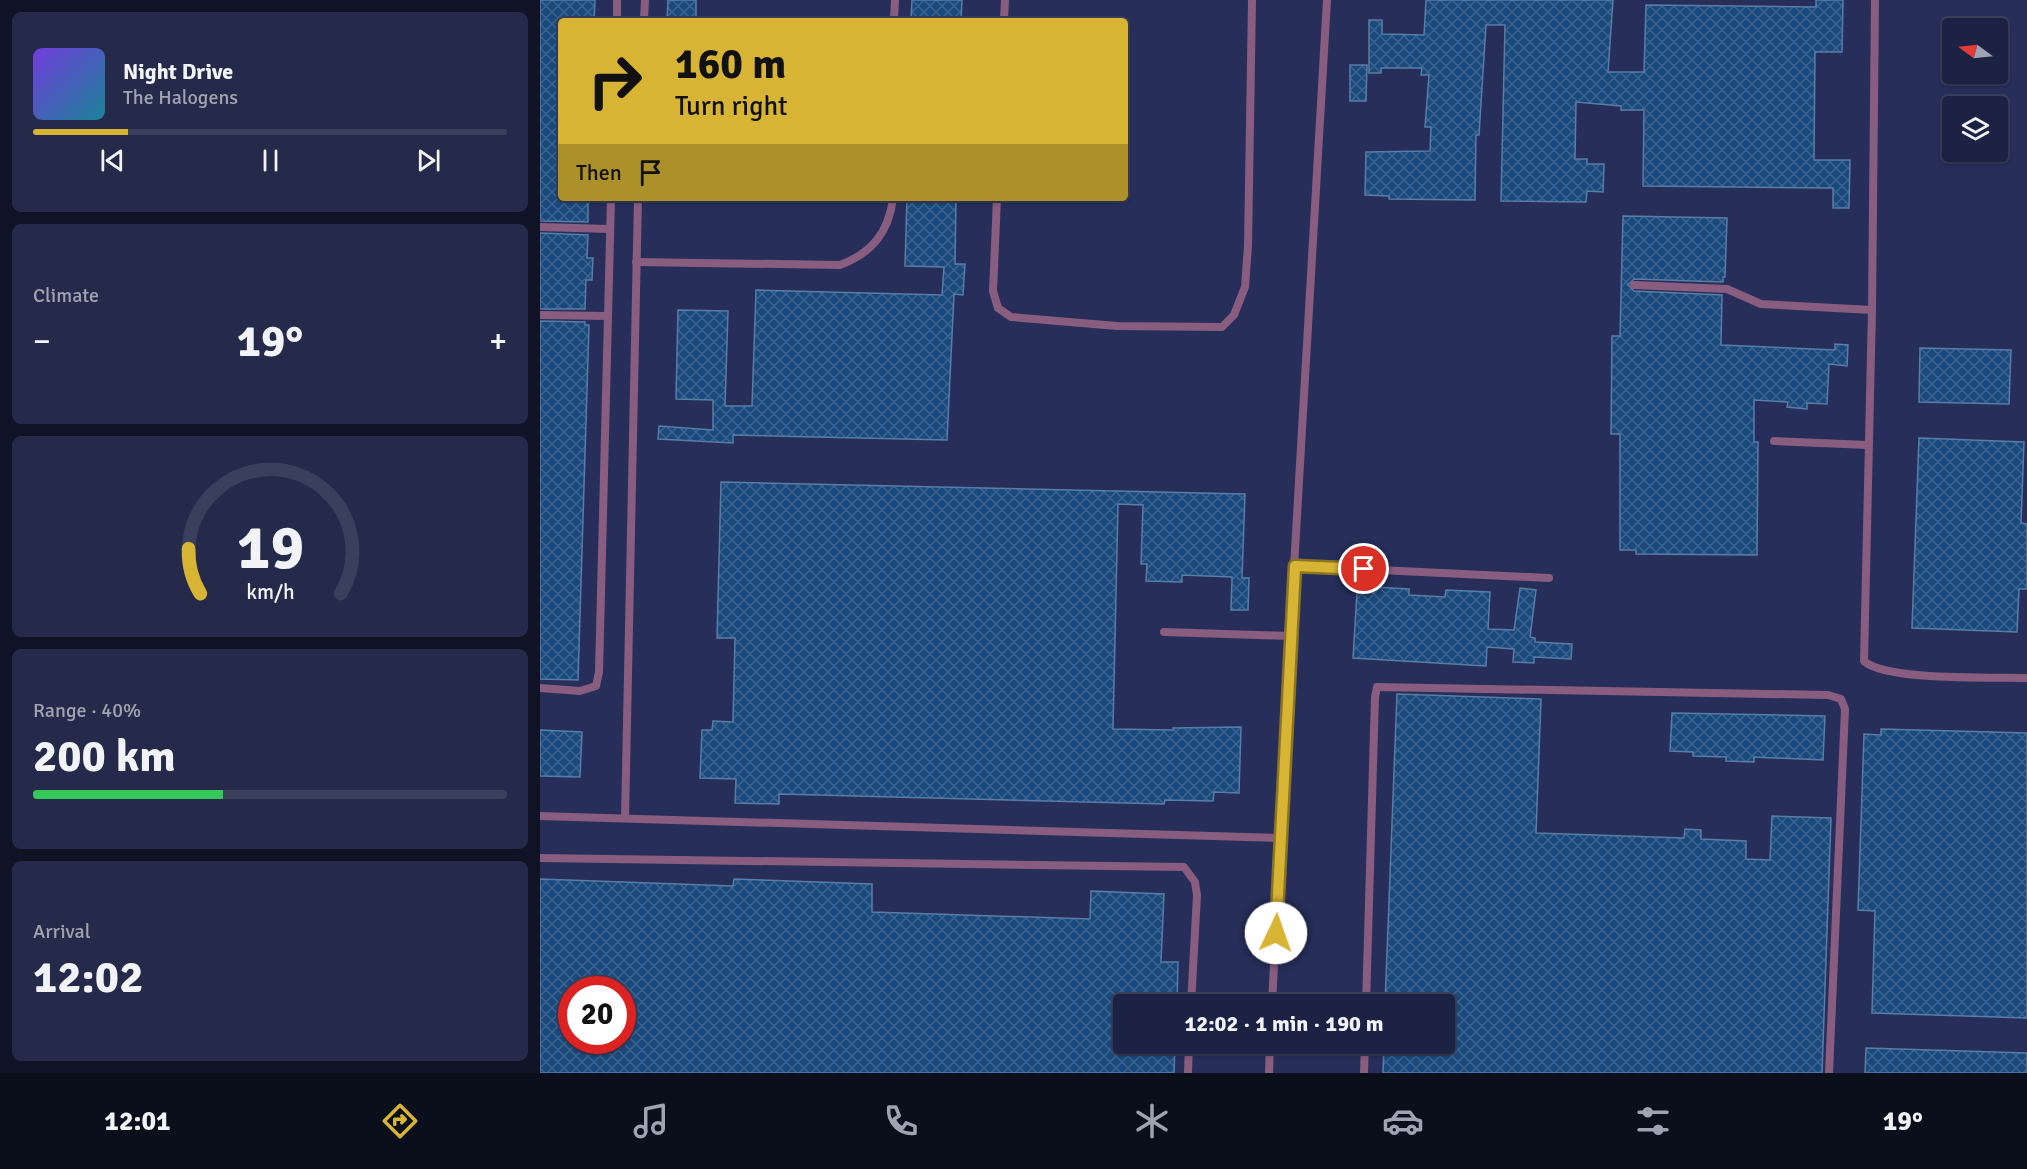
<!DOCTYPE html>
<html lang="en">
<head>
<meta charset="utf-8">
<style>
	:root { --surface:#1c2243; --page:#252a4a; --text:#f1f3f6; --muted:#a0a4b2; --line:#3a3f5c; --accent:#d7b434 }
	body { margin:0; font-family:Signika,sans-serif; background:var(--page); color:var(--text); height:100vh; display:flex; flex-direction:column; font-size:22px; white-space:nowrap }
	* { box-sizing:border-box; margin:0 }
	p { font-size:20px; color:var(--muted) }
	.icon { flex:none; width:33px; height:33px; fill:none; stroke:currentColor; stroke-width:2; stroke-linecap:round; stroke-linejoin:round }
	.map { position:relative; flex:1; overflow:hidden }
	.side { display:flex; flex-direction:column; gap:12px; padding:12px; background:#0f1325; width:540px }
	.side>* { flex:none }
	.hud { position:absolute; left:18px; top:18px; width:570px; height:183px; border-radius:6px; box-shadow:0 2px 4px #0004,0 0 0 2px var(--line); background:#d7b434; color:#111; overflow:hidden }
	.needle { width:39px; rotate:285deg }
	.tools { position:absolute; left:1402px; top:18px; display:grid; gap:12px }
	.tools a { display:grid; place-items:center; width:66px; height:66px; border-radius:6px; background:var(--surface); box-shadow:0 2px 4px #0004,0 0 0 2px var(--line); font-size:30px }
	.speed { position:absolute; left:18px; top:976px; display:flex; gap:12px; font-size:30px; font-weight:700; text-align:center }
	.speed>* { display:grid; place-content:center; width:78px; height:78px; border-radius:50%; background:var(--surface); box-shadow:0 2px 4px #0004,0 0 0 2px var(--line); line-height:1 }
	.speed .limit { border:9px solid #d22; background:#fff; color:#111 }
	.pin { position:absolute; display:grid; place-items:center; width:51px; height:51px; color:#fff; margin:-26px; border:3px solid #fff; border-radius:50%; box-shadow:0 2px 6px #0007 }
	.me { position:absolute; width:66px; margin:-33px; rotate:3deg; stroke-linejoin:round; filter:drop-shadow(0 0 4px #0008) }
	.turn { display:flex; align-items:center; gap:21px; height:126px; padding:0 18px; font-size:27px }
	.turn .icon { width:78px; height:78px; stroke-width:2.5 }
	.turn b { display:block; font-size:42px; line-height:51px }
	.then { display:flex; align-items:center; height:57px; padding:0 18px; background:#0003; gap:12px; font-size:22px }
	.big { font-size:45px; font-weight:800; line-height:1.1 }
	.side .card { flex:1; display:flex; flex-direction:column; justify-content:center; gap:9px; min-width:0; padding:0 21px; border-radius:9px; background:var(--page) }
	.side .dial { align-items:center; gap:0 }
	.dial svg { height:156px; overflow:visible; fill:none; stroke:var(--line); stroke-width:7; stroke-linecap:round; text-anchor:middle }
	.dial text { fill:var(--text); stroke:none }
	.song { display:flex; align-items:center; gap:18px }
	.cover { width:72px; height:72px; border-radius:9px; background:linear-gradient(135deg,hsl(260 70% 55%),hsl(190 70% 35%)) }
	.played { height:6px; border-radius:3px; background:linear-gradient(90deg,var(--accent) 20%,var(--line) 20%) }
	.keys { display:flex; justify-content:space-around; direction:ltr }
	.heat { display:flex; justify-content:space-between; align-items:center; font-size:33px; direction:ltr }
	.charge { height:9px; border-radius:4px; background:linear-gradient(90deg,#34c759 40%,var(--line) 0) }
	.trip { position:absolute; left:573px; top:994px; width:342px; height:60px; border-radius:6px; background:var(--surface); box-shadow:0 2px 4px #0004,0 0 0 2px var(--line); font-weight:800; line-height:60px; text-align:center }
	.menu { display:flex; height:96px; justify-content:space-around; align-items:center; background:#0b0e1b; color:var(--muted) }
	.menu .icon { width:42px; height:42px }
	.menu .active { color:var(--accent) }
	.menu b { font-size:27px; color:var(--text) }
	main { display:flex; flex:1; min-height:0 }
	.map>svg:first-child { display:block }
	.building { fill:url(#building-cross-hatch); stroke:#597da7; stroke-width:1.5; fill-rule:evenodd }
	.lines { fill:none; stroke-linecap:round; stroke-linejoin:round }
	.service { stroke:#885d80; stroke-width:8 }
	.route-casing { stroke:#8c7522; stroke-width:15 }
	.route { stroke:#d7b434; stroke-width:10 }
</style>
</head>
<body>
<main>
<section class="side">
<div class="card">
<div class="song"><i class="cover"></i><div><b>Night Drive</b><p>The Halogens</p></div></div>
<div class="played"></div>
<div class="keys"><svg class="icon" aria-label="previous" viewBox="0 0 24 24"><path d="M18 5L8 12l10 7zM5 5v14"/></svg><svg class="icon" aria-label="pause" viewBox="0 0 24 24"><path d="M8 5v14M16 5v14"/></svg><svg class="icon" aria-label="next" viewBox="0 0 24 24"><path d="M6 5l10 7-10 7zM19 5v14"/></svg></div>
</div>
<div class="card"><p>Climate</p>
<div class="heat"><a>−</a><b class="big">19°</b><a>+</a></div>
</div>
<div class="card dial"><svg viewBox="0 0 100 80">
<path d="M14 69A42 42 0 1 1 86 69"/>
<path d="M14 69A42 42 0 0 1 8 46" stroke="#d7b434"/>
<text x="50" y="56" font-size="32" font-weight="700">19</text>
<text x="50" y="72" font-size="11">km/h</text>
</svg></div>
<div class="card"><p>Range · 40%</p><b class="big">200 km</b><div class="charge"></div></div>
<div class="card"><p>Arrival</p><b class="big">12:02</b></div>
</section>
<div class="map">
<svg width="1487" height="1073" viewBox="0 0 1487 1073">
	<defs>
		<pattern id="building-cross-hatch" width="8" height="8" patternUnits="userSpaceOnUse" patternTransform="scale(1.5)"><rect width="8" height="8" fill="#1a497c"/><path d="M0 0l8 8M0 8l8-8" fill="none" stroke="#3c6490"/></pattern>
	</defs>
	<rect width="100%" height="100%" fill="#262e59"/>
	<g class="building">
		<polygon points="0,0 55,0 54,21 21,21 21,198 48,198 48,222 0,221"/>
		<polygon points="128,0 156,0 156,21 127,21"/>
		<polygon points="372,0 422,0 421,21 371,21"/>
		<polygon points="886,0 1073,0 1068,72 1104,72 1106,5 1276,7 1276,0 1303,0 1302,52 1275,52 1274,160 1310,160 1309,208 1293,208 1293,188 1103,186 1104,110 1081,110 1081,106 1036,102 1035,159 1047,159 1047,164 1064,164 1063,192 1047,191 1046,202 961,201 965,25 946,25 939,135 936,135 935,200 849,199 849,196 825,195 826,152 890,151 891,127 885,127 889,75 881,75 882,68 841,68 841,73 829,73 829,20 842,20 842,34 884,35"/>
		<polygon points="810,65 827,65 826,101 810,101"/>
		<polygon points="367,198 416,198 415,264 425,264 423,295 414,294 407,440 193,435 193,443 118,439 119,426 173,430 173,400 136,399 138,310 188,311 185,406 212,406 216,290 402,295 404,267 365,266"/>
		<polygon points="1083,216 1187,218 1185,277 1183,277 1183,282 1094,279 1088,285 1094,291 1182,295 1181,345 1295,350 1295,344 1308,345 1307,366 1289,364 1287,404 1267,403 1267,409 1247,407 1248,402 1214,400 1214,442 1218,442 1217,555 1096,554 1096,550 1080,550 1080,434 1071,434 1072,336 1080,336"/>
		<polygon points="0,233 48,235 47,258 53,258 52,280 46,280 45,309 0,309"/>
		<polygon points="0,321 45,322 45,325 49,325 38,680 0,679"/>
		<polygon points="1380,348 1471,350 1469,404 1379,402"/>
		<polygon points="1379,438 1484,442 1481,523 1487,524 1487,589 1479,589 1477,632 1372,628"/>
		<polygon points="181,482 705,494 702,578 709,578 708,610 691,610 692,577 642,575 642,582 606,581 607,564 601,564 603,505 578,504 573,729 633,730 633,728 701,727 699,793 674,792 673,801 625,800 624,804 239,794 239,804 195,803 196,779 160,778 162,730 172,730 173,721 193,722 195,638 177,638"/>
		<polygon points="834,587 869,589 869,595 905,597 906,590 950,592 948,629 974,630 980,588 996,590 990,637 995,638 995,642 1032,644 1031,659 994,657 994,663 973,662 974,649 947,647 946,666 813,658 817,593 834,593"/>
		<polygon points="857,694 1001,699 996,833 1144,838 1145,829 1161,830 1161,839 1206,841 1206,859 1230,860 1232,816 1291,818 1282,1073 843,1073 844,1044 904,1044 904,1005 845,1005"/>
		<polygon points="1132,713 1285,716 1283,760 1214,757 1214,762 1186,761 1186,757 1153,756 1153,752 1130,751"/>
		<polygon points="1341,729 1487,733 1487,1018 1332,1013 1335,911 1318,910 1324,734 1341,735"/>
		<polygon points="0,730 42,732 40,777 0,776"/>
		<path d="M0,879l193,7 1,-7 138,5v28l218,7 1,-28 73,3 -3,68h17l-1,43h-53v39h51l-1,29h-634zM32,990h50v51h-50z"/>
		<polygon points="1326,1048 1487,1053 1487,1073 1325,1073"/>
	</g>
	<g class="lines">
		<g class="service">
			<path d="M1335,0l-3,310 -8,351c21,20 129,16 163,17"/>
			<polyline points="77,21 77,0"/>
			<polyline points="104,21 105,0"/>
			<polyline points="354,21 355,0"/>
			<polyline points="464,21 465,0"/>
			<polyline points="457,198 453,291 458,308 471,317 577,326 682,327 694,315 705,287 708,246 712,0"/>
			<polyline points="0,227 70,229"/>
			<path d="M96,262l204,3c32,-12 49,-33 53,-67"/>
			<polyline points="1094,285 1187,289 1221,304 1332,310"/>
			<polyline points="0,315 67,316"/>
			<polyline points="1234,441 1328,445"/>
			<polyline points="755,566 1009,578"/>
			<polyline points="624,632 750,636"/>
			<polyline points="0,688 40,691 56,686 59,672 71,198"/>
			<polyline points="0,816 741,838"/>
			<polyline points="85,818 98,198"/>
			<polyline points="0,858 644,867 655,882 657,895 651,1005"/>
			<polyline points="732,1005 750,636 787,0"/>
			<polyline points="826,1005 835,697 837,687 1288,695 1301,699 1305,709 1289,1073"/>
			<polyline points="648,1073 649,1044"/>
			<polyline points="729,1073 730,1044"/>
			<polyline points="824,1073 825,1044"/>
		</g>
	</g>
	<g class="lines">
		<g class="route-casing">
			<polyline id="route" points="736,933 755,566 824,569"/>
		</g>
		<use href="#route" class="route"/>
	</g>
</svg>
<div class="tools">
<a><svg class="needle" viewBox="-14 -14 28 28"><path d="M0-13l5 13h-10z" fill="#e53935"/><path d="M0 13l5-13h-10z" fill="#a0a4b2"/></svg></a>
<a><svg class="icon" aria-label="layers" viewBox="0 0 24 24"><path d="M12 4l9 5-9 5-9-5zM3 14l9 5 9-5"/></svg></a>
</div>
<div class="speed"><div class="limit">20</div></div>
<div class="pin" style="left:824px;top:569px;background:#d93025"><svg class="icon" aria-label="arrive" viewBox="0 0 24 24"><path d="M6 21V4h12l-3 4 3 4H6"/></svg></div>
<svg class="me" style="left:736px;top:933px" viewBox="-20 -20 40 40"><circle r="19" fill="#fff"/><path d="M0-13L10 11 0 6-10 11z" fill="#d7b434"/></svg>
<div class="trip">12:02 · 1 min · 190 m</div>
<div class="hud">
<div class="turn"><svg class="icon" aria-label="right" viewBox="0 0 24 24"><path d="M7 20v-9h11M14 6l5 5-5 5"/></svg><div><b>160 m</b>Turn right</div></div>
<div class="then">Then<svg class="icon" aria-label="arrive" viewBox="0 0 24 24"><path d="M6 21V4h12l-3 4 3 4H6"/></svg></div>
</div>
</div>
</main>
<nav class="menu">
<b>12:01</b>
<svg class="icon active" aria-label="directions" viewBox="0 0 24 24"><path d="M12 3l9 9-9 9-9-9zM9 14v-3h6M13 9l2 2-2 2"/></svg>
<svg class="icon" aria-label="music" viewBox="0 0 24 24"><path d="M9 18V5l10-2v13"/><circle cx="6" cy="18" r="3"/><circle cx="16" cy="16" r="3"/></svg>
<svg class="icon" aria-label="phone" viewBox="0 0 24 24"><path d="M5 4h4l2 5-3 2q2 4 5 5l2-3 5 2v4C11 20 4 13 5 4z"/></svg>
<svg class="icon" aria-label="climate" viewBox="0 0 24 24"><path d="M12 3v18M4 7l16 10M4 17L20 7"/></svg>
<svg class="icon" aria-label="car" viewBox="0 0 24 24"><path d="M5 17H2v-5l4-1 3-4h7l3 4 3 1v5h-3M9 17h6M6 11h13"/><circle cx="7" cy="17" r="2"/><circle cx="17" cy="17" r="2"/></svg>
<svg class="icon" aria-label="filters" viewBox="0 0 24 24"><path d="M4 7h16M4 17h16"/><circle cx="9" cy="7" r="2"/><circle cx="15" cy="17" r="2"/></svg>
<b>19°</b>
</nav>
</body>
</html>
